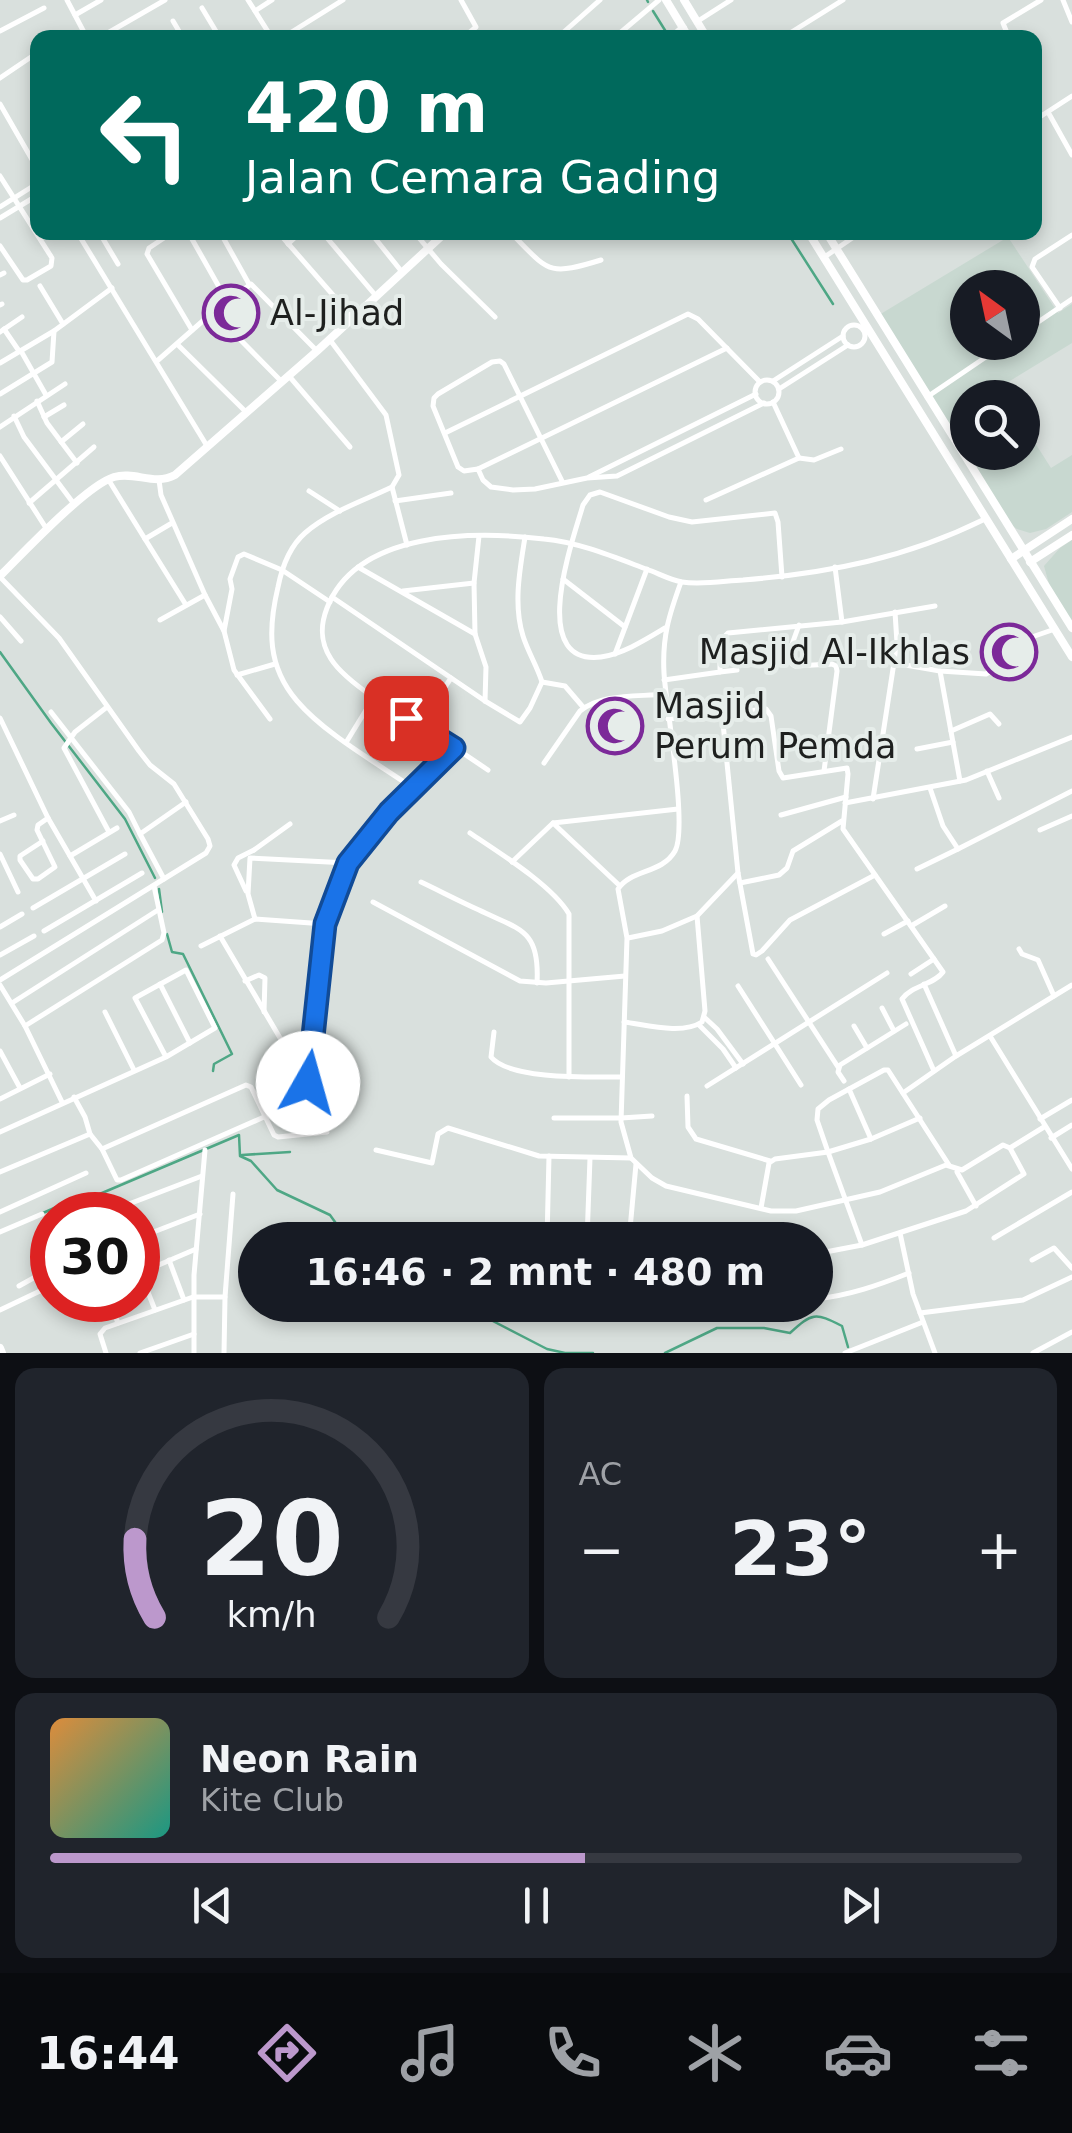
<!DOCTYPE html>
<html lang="id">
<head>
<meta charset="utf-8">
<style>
	:root { --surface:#171b24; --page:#20242c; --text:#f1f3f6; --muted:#9ea1a6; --line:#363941; --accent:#bc98cc }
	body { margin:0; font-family:"DejaVu Sans",sans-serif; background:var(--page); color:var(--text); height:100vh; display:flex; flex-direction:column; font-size:38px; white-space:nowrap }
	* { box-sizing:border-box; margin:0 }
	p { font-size:32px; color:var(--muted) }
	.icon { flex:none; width:55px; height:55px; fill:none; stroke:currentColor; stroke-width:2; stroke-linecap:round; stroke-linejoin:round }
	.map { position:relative; height:1353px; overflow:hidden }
	.sheet { display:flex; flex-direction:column; gap:15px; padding:15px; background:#0d0f14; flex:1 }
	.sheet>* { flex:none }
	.guide { position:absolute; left:30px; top:30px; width:1012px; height:210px; border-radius:20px; box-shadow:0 5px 15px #0003; background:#00695c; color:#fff; overflow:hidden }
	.needle { width:65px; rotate:327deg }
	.controls { position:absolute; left:950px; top:270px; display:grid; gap:20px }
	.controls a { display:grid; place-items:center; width:90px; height:90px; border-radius:50%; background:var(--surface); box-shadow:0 5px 15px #0003; font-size:50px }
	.speed { position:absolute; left:30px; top:1192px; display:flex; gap:20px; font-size:50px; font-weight:700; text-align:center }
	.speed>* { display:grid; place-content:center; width:130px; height:130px; border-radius:50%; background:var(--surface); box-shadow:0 5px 15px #0003; line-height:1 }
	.speed .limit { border:15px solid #d22; background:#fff; color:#111 }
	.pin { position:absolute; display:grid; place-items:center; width:85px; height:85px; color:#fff; margin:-42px; border-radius:20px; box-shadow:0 5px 15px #0006 }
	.me { position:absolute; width:110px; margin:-55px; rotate:7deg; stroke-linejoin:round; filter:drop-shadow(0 0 8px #0008) }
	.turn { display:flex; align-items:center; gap:35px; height:210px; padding:0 50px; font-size:45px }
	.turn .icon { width:130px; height:130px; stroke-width:2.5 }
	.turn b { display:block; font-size:70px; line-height:85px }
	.big { font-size:75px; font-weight:700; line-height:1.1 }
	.sheet .widget { flex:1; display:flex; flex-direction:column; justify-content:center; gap:15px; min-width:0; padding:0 35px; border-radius:20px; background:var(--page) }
	.sheet .dial { align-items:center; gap:0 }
	.dial svg { height:260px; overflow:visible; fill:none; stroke:var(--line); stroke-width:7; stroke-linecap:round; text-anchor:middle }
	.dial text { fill:var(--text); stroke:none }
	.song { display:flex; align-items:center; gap:30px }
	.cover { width:120px; height:120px; border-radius:15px; background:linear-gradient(135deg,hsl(30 70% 55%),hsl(170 70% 35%)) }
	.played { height:10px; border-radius:5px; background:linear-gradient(90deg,var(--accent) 55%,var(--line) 55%) }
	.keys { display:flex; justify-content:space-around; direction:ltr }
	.heat { display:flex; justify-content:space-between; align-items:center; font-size:55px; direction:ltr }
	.sheet .tiles { flex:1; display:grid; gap:15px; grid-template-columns:1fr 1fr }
	.widget:last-child { grid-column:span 2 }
	.trip { position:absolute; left:238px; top:1222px; width:595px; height:100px; border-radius:50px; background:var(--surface); box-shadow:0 5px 15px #0003; font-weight:700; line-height:100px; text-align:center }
	.tab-bar { display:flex; height:160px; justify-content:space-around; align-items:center; background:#090b0e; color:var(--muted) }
	.tab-bar .icon { width:70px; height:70px }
	.tab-bar .active { color:var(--accent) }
	.tab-bar b { font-size:45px; color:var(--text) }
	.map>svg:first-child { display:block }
	.built { fill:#c8d8d0; fill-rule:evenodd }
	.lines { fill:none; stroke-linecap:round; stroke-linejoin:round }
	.stream { stroke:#4ea785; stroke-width:2.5 }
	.street { stroke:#fff; stroke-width:5 }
	.secondary { stroke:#fff; stroke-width:8 }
	.primary { stroke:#fff; stroke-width:8 }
	.route-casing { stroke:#114b97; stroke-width:25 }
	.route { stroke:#1a73e8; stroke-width:18 }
	.labels { text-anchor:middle; stroke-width:8; stroke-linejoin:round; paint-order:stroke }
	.poi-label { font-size:35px; fill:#1e201f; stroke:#e6edea; text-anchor:start }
</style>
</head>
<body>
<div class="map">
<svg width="1072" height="1353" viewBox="0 0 1072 1353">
	<rect width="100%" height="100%" fill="#d9e0dd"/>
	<g class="built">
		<path d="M1008,237l50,76 14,-9v39l-72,44 5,10 -37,1v54h54l1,-28 28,44 21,-13v57l-26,17 -16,4 -13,-4 -7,-5 -131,-209zM968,288h54v54h-54z"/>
		<polygon points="1072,540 1072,625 1051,591 1044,566 1060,548"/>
	</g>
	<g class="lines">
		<g class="stream">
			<polyline points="647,0 648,2"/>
			<polyline points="653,11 668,35"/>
			<polyline points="787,232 833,304"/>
			<polyline points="0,652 51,723 125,819 155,878"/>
			<polyline points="159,889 162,912"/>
			<polyline points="167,934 172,952 183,954 232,1054 214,1064 213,1071"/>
			<polyline points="242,1155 290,1152"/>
			<polyline points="43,1213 61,1205 76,1204 239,1135 240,1156 251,1161 277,1190 330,1215 348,1240"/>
			<polyline points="405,1305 431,1313 487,1318 547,1349 565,1353 593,1353"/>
			<path d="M665,1353l52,-25h47l26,5c22,-20 25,-21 52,-7l6,21"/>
		</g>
		<g class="street">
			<polyline points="67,0 87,38"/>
			<polyline points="248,0 272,38"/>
			<polyline points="461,0 476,27 463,38"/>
			<polyline points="1063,0 1072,22"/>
			<polyline points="202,8 220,38"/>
			<polyline points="255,11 272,0"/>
			<polyline points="75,15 101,0"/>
			<polyline points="173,21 183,38"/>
			<polyline points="698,21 731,0"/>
			<polyline points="0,31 44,8"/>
			<polyline points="143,35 145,38"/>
			<polyline points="99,38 165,0"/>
			<polyline points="282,38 343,0"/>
			<polyline points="557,38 600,0"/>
			<polyline points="614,38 659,0"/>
			<polyline points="782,38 843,0"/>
			<polyline points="1009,38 1003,23 1041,0"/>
			<polyline points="0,78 34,55"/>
			<polyline points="1035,101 1041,116"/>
			<polyline points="0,104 38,170"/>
			<polyline points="1048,112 1072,155"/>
			<polyline points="1035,120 1072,96"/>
			<polyline points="0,176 52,258 51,266 27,280 23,280 0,246"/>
			<polyline points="0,207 38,183"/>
			<polyline points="0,218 38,195"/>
			<polyline points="77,232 207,446"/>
			<polyline points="99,232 118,264"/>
			<polyline points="137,232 140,236"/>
			<polyline points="173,232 149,248 147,254 192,330"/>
			<polyline points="188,232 227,301"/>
			<polyline points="220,232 249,284"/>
			<polyline points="278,232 353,318"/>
			<polyline points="322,232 376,296"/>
			<polyline points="370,232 402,272"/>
			<polyline points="414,232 441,264 495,317"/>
			<path d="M510,232c39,39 36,45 91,28"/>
			<polyline points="288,244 301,232"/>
			<polyline points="823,258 861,232"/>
			<polyline points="0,275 4,273"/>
			<polyline points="40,286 63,324"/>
			<polyline points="0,305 2,304"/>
			<polyline points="1060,308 1032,267 1035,259 1072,235"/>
			<polyline points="213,312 281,381"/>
			<circle cx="854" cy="336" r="11"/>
			<polyline points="4,329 19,351"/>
			<polyline points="0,332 22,317"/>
			<polyline points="1022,333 1072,299"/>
			<polyline points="330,340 386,415 399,475 392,487 407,545"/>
			<polyline points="178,345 246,412"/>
			<polyline points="21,351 46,395"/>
			<polyline points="157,361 213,312 251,284 317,351"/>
			<polyline points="0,363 54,331 112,288"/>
			<polyline points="289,376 350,447"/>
			<circle cx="767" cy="392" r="12"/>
			<polyline points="773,381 843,336"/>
			<polyline points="779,389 848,345"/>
			<polyline points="0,394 52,362 54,331"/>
			<polyline points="927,397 1008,342"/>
			<polyline points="37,401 47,423 77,463"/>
			<polyline points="14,416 24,437 74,504"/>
			<polyline points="44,417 64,405"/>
			<polyline points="0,427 65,384"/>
			<polyline points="445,433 688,314 698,319 760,382"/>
			<polyline points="61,442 83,424"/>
			<polyline points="0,456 46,528"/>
			<polyline points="799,458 814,460 841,449"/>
			<polyline points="478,469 727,348"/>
			<polyline points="589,477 756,394"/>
			<polyline points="108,479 145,539 172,523"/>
			<polyline points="159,480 161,495 205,595 160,620"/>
			<polyline points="563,483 504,364 500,361 492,362 438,394 434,398 433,406 458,467 464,471 478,469 483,480 491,487 513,490 535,489 587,478 617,476 764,403"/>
			<path d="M392,487c-29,14 -63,25 -87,46 -16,14 -23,34 -27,54 -10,42 -11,79 19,114 28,33 80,62 116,87"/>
			<polyline points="309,491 340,511"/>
			<polyline points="706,500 799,458 773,402"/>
			<polyline points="395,501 451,493"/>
			<polyline points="29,503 94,447"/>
			<polyline points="479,536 474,583 475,634 486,667 485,701"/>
			<polyline points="145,539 186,605"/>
			<polyline points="358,567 475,634"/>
			<polyline points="835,567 842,622"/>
			<polyline points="0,577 59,638 139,751 150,765 174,784 208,839 210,846 206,853 0,980"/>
			<polyline points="563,579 625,627"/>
			<path d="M681,582c-12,33 -19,55 -17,91 2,35 24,154 11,178 -13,23 -44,18 -57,38l9,49 -6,184 10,36 21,20 14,8 105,25h25l84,-19 66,-27 16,5 41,-25 7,3 34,-21"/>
			<polyline points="403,591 474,583"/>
			<polyline points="205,595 224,631"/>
			<path d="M332,597l153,104 35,21 10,-14 12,-26c-5,-16 -14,-30 -19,-46 -10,-32 -3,-67 2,-99"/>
			<polyline points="0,617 21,641"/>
			<polyline points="799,625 791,647 792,664 795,666 832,664 836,666 837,671 824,771"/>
			<path d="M665,628c-20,12 -42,26 -64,29 -75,9 -27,-120 -18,-152l7,-10 10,-3 69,25 23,5 83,-9 3,9 4,55"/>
			<polyline points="615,654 647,569"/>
			<polyline points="894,663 940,671 986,674 991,671 986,650 987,646 995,641 1026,639 1055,629"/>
			<polyline points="940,671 960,781"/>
			<polyline points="720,672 737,670"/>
			<polyline points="237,675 275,664"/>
			<polyline points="664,680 720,672 720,641 728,633 842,622 935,606"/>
			<polyline points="542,682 565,686 583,707"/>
			<polyline points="107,707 75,732 64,748 109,832"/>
			<polyline points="51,712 129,812 140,834"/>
			<polyline points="722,713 738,873 753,954 756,955 762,951 790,920 875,875"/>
			<polyline points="0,718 48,818 96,901"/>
			<polyline points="270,719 234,670 224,631 232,589 230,579 238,557 244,554 282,570 330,602"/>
			<path d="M668,719l98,-10 5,7 8,55 4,7 64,-10 1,6 -5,55 100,143c-9,13 -31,13 -41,27l32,72"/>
			<polyline points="420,725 451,678"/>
			<polyline points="951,731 990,714 999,724"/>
			<polyline points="347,741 374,697"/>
			<polyline points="454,747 488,770"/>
			<polyline points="917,749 953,742"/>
			<path d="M544,763l36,-52c22,-18 58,-14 85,-17"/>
			<polyline points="987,771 999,798"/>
			<polyline points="873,799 897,643 895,612"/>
			<polyline points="845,803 966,780 1072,737"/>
			<polyline points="781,815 846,797"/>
			<polyline points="0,821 14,815"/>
			<polyline points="553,823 620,886"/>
			<polyline points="1040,830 1072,816"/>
			<path d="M470,833c28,19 82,52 99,81v163"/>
			<polyline points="43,841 20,856 20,860 33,879 38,879 55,867 37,830 38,825 48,818"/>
			<polyline points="958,849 1072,791"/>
			<polyline points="254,850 290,824"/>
			<polyline points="0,854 18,892"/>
			<polyline points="70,856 117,828"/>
			<polyline points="512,862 553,823 678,809"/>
			<polyline points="917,869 958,849 943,826 930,788"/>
			<polyline points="164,879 140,834 186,802"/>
			<path d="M421,882c19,9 38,19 58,28 41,20 61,19 58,73"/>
			<polyline points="740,883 779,875 787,868 793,851 842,821"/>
			<polyline points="246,891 234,865 238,858 254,850"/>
			<polyline points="373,902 520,981 546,983 625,976"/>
			<polyline points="33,908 125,854"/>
			<polyline points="255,919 248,894 250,858 348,863"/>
			<polyline points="911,926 945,906"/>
			<polyline points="0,927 22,914"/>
			<polyline points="44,931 142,873"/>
			<polyline points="884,934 908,921"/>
			<polyline points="220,936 283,1043 302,1082 308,1083"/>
			<polyline points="628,938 662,931 697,916 738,873"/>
			<polyline points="201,946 255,919 325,924"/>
			<polyline points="1019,949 1022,954 1038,960 1054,996"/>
			<polyline points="0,955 34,936"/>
			<polyline points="768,959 838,1067"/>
			<polyline points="911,974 934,959"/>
			<polyline points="245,981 259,975 265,978 264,1012"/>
			<polyline points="160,984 190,1043"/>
			<polyline points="924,984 956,1056"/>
			<polyline points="0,985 25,1026 62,1102"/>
			<polyline points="738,986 801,1085"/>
			<polyline points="12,1003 158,910"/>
			<polyline points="882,1008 894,1031"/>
			<polyline points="105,1012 134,1070"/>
			<polyline points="704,1017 717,1029 743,1064"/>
			<path d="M624,1022c23,3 58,13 78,0l3,-11 -8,-95"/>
			<polyline points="699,1025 723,1049 736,1068"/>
			<polyline points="25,1026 162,940 164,933 154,886"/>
			<polyline points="854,1026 867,1048"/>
			<path d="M494,1032l-3,25c19,23 101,20 131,20"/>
			<polyline points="990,1036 1072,1169"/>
			<polyline points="283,1043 313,1044"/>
			<polyline points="0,1051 20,1088"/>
			<polyline points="844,1081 838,1072 840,1065 906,1024"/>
			<path d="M308,1083l17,-159 23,-61 41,-51 65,-65c-32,-20 -104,-58 -123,-88 -11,-17 -11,-33 -4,-51 30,-78 148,-77 217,-69 34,3 70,18 102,30 12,4 24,11 36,13 19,3 42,-1 61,-2 87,-7 163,-22 242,-61"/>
			<polyline points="707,1086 887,973"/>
			<polyline points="849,1089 871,1139"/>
			<polyline points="903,1093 956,1056 1072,985"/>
			<polyline points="687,1096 688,1127 696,1139 770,1161"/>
			<polyline points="74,1097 85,1117 90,1134"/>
			<polyline points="0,1099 50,1074"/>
			<polyline points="554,1118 621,1118 652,1116"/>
			<polyline points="1040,1119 1072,1100"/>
			<polyline points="0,1132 166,1057 215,1028 186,970 135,998 166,1057"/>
			<polyline points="1051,1138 1072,1125"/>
			<polyline points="102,1149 246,1085 251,1087 274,1135 278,1137 327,1132"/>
			<polyline points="376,1150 432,1163 438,1134 448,1128 539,1156 631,1158"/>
			<polyline points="0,1172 90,1134 102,1149 117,1180 121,1180 264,1117"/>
			<polyline points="957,1172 976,1206"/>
			<polyline points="761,1208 769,1163 775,1159 828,1152 817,1120 818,1109 829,1100 884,1070 888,1070 949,1165"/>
			<polyline points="0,1212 86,1173"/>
			<polyline points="100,1215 116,1209"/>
			<polyline points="117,1215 121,1207 202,1176"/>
			<polyline points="0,1232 42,1214"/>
			<polyline points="900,1233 913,1294 935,1353"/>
			<polyline points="138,1238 200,1214"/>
			<polyline points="994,1238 1072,1192"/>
			<polyline points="547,1240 549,1156"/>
			<polyline points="587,1240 590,1158"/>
			<polyline points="629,1240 636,1164"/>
			<polyline points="862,1245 828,1152 871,1139 920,1118"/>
			<polyline points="815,1254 862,1245 966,1211 1024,1174 1010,1148"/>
			<polyline points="169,1260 184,1300"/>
			<polyline points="1032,1260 1054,1248 1072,1268"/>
			<polyline points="138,1267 155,1310"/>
			<polyline points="140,1273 196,1249"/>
			<polyline points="19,1286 37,1276"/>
			<path d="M815,1299c33,-3 64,-14 94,-26"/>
			<polyline points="109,1300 118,1323"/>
			<polyline points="0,1310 40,1291 42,1287 37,1276 52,1269"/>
			<polyline points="920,1313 1023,1300 1072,1277"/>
			<polyline points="106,1353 100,1334 105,1328 193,1297 225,1297"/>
			<polyline points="140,1353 194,1334"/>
			<polyline points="194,1353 194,1275 205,1150"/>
			<polyline points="224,1353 225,1297 233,1194"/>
			<polyline points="845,1353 923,1322"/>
			<polyline points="1033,1353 1072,1332"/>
		</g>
		<g class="secondary">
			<polyline points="672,38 683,28"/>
			<path d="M0,576c23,-23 87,-91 114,-99 21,-6 40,9 61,-2l142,-124 129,-119"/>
			<polyline points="0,1348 2,1353"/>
		</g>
		<g class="primary">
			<polyline points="666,0 689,38"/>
			<polyline points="684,0 707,38"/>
			<polyline points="808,232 1072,657"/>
			<polyline points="826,232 1072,628"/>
			<polyline points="1011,559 1072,519"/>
			<polyline points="1030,562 1072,535"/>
		</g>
	</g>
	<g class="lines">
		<g class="route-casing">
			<polyline id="route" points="308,1083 325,924 348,863 389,812 454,748 406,718"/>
		</g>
		<use href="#route" class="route"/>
	</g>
	<defs>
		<g id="mosque-ring" transform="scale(2.875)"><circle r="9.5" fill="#e6edea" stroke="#7c2999" stroke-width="1.5"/><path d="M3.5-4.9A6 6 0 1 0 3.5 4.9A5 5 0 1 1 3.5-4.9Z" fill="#7c2999"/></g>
	</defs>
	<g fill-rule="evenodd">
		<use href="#mosque-ring" x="231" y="313"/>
		<use href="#mosque-ring" x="1009" y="652"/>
		<use href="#mosque-ring" x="615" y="726"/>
	</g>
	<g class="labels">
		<g class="poi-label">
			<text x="270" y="325">Al-Jihad</text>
			<text x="970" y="664" text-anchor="end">Masjid Al-Ikhlas</text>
			<text x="654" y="718">Masjid<tspan x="654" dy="40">Perum Pemda</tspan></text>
		</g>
	</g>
</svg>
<div class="controls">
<a><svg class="needle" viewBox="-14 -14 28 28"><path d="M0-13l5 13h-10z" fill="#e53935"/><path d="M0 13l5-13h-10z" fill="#9ea1a6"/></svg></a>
<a><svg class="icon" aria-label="search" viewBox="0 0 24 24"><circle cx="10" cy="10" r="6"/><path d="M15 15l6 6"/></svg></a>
</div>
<div class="speed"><div class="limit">30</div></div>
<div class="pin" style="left:406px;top:718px;background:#d93025"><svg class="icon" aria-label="arrive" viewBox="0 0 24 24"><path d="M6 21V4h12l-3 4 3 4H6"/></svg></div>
<svg class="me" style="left:308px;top:1083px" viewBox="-20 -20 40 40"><circle r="19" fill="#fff"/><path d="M0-13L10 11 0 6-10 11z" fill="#1a73e8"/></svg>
<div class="trip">16:46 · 2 mnt · 480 m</div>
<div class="guide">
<div class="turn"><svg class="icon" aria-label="left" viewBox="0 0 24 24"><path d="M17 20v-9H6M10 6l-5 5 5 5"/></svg><div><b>420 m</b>Jalan Cemara Gading</div></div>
</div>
</div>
<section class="sheet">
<div class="tiles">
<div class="widget dial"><svg viewBox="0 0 100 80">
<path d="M14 69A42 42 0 1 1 86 69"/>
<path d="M14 69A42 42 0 0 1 8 45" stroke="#bc98cc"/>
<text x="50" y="56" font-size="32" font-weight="700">20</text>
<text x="50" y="72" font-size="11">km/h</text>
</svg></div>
<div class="widget"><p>AC</p>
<div class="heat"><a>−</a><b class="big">23°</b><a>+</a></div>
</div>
<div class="widget">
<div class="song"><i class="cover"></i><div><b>Neon Rain</b><p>Kite Club</p></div></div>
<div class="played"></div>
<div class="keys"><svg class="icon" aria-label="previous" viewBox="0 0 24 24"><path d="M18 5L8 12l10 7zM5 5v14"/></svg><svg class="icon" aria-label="pause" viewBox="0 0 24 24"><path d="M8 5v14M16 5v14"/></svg><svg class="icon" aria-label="next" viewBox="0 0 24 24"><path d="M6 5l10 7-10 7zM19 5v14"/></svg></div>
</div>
</div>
</section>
<nav class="tab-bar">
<b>16:44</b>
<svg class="icon active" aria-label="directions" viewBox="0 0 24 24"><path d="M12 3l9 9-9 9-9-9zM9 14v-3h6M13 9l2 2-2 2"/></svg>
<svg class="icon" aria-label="music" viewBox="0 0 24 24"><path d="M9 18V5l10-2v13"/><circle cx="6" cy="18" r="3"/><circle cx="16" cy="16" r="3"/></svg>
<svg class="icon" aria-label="phone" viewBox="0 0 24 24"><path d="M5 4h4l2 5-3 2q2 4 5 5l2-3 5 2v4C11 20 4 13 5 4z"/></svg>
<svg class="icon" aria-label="climate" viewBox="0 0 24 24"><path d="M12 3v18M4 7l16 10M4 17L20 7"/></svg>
<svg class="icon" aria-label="car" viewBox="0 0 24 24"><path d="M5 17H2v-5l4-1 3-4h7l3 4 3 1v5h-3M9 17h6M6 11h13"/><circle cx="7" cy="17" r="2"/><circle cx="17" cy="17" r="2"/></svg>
<svg class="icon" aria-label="filters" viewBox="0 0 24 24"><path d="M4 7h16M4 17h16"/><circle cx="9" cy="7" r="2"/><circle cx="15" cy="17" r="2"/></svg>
</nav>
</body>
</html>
